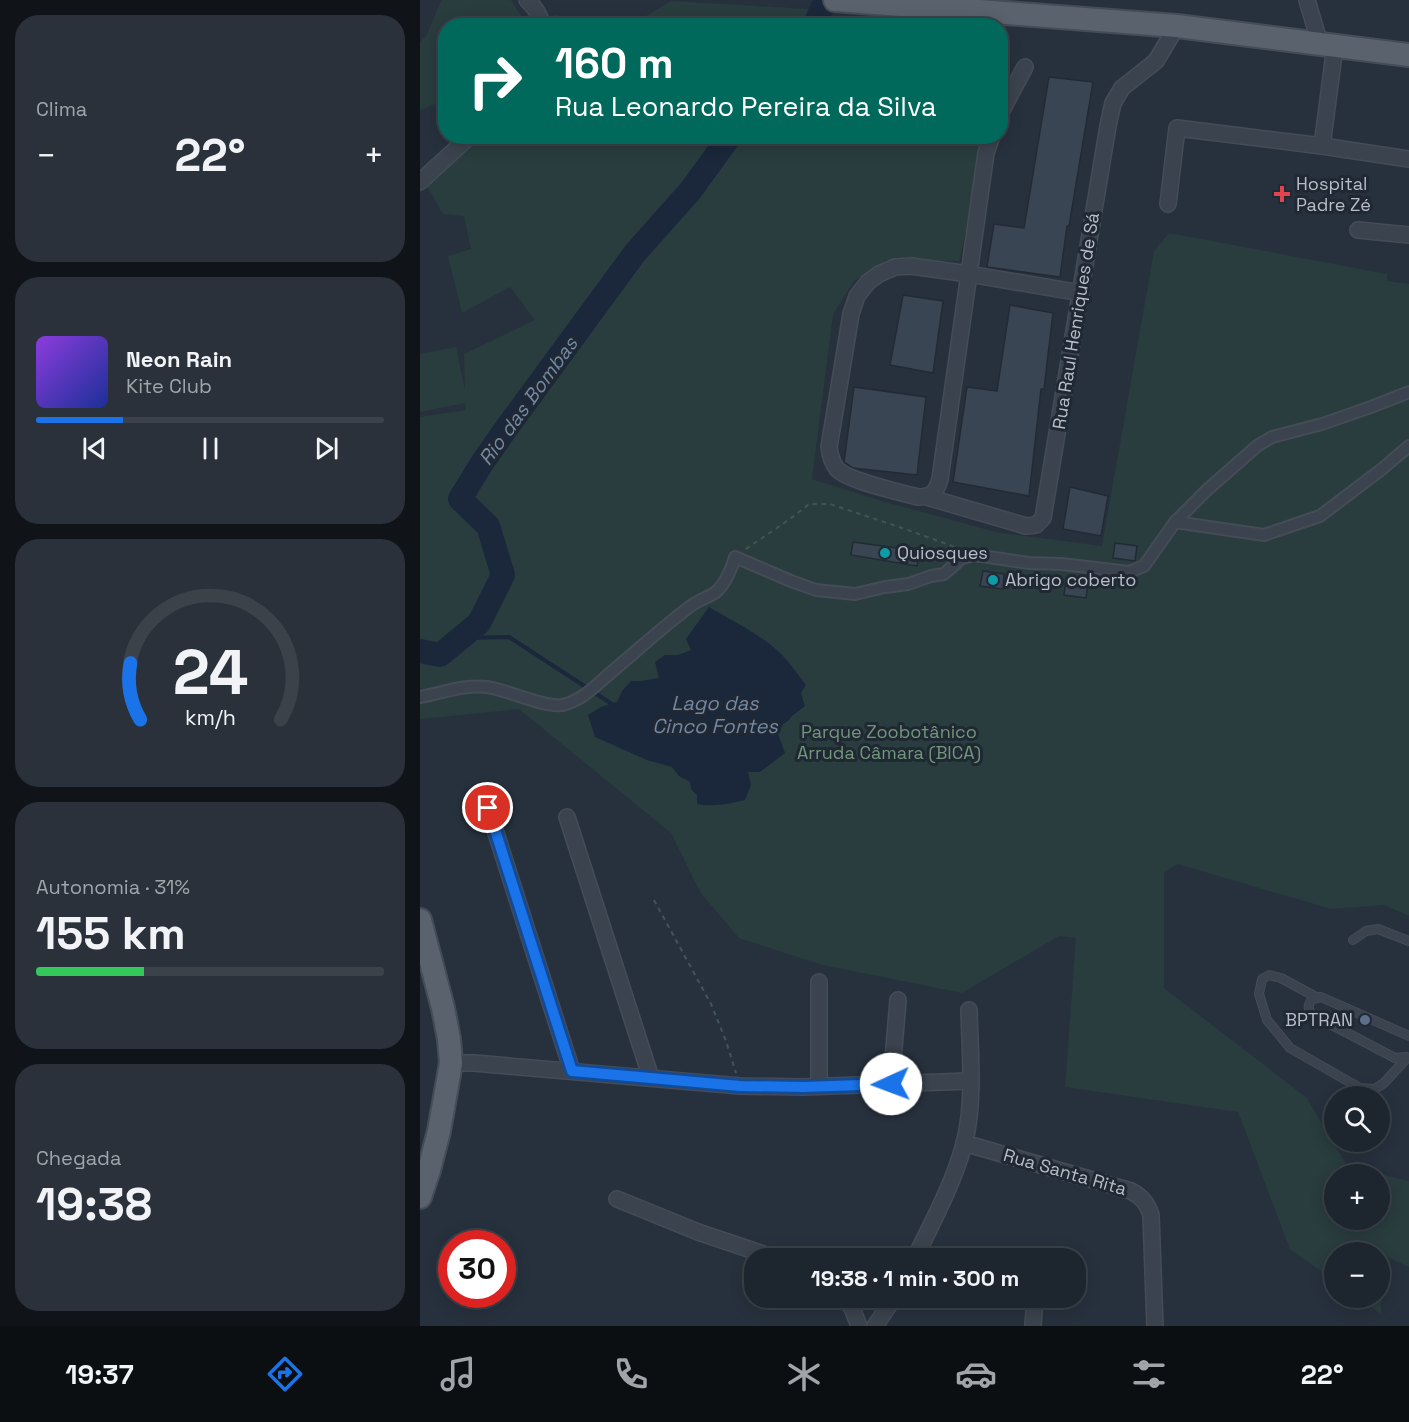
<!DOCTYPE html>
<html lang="pt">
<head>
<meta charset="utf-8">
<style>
	:root { --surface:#1d252e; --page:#2a313a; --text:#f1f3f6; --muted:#a0a5aa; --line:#3b424a; --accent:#1a73e8 }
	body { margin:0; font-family:"Space Grotesk",sans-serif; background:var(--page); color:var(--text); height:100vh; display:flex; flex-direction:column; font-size:22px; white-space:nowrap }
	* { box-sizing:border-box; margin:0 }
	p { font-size:20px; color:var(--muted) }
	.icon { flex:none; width:33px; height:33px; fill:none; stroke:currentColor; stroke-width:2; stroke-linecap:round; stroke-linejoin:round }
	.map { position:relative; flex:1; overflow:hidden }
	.side { display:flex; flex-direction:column; gap:15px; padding:15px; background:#101419; width:420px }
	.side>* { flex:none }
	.top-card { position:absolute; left:18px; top:18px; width:570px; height:126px; border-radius:24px; box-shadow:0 3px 15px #0003,0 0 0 2px var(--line); background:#00695c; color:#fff; overflow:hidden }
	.buttons { position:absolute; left:904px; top:1086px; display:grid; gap:12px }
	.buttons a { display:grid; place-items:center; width:66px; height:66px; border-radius:50%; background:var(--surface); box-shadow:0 3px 15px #0003,0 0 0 2px var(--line); font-size:30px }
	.speed { position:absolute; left:18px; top:1230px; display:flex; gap:12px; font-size:30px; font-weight:700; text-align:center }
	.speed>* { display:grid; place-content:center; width:78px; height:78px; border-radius:50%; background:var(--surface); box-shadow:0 3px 15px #0003,0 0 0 2px var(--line); line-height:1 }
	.speed .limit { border:9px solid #d22; background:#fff; color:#111 }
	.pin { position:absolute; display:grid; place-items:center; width:51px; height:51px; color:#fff; margin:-26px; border:3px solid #fff; border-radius:50%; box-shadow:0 2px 6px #0007 }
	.me { position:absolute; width:66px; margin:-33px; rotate:268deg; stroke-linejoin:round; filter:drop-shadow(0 0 4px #0008) }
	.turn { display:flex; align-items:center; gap:21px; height:126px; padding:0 18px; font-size:27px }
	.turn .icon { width:78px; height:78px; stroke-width:2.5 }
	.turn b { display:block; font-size:42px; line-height:51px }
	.big { font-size:45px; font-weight:700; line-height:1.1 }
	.side .tile { flex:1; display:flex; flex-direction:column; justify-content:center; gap:9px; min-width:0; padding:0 21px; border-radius:24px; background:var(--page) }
	.side .dial { align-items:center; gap:0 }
	.dial svg { height:156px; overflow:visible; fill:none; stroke:var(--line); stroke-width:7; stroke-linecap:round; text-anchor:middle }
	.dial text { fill:var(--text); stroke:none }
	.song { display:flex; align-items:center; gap:18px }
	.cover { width:72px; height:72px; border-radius:9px; background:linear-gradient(135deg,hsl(270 70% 55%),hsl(230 70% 35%)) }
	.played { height:6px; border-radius:3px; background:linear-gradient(90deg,var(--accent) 25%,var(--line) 25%) }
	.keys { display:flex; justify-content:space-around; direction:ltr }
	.heat { display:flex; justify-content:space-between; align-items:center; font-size:33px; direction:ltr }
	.charge { height:9px; border-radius:4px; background:linear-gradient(90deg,#34c759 31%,var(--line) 0) }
	.trip { position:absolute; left:324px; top:1248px; width:342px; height:60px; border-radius:24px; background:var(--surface); box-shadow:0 3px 15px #0003,0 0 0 2px var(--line); font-weight:700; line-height:60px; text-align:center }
	.tab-bar { display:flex; height:96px; justify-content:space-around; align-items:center; background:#0c0f12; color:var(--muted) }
	.tab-bar .icon { width:42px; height:42px }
	.tab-bar .active { color:var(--accent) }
	.tab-bar b { font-size:27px; color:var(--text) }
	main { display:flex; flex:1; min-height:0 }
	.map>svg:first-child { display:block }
	.green { fill:#293c3e; fill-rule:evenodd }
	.water { fill:#1b283b }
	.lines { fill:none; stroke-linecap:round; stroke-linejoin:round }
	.stream { stroke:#1b283b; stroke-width:4 }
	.river { stroke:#1b283b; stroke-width:24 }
	.building { fill:#3a4553; stroke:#222a35; stroke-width:1.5 }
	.service-casing { stroke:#454c57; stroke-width:10 }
	.pedestrian-casing { stroke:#454c57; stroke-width:14 }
	.minor-casing { stroke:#454c57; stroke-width:18 }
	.primary-casing { stroke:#454c57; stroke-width:26 }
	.path { stroke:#425556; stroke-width:2; stroke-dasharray:4.5 4.5; stroke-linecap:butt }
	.service { stroke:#3b434e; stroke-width:8 }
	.pedestrian { stroke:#3b434e; stroke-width:10 }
	.minor { stroke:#3b434e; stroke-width:15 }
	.primary { stroke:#59626d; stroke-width:22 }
	.route-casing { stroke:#114b97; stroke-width:15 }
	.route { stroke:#1a73e8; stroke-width:10 }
	.health-dot { fill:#e0444e; stroke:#202833; stroke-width:2 }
	.culture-dot { fill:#0f9aa8; stroke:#202833; stroke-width:2 }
	.service-dot { fill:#5c6f8a; stroke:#202833; stroke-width:2 }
	.labels { text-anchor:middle; stroke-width:6; stroke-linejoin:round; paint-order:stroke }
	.poi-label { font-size:18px; fill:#b8bec8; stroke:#202833; text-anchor:start }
	.street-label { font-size:18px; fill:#b8bec8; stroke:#202833 }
	.park-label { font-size:18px; fill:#71977a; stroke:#202833 }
	.water-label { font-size:20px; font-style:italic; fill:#7488a4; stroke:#202833 }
</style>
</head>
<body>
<main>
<section class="side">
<div class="tile"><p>Clima</p>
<div class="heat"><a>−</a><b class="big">22°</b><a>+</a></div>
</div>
<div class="tile">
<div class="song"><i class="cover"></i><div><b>Neon Rain</b><p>Kite Club</p></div></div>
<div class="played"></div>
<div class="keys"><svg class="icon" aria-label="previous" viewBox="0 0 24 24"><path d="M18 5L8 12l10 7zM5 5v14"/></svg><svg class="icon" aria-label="pause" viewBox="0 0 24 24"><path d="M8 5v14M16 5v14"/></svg><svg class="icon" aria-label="next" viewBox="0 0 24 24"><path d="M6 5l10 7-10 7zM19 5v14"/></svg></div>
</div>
<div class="tile dial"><svg viewBox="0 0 100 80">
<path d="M14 69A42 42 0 1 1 86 69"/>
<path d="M14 69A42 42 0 0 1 9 40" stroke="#1a73e8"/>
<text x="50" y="56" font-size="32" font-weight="700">24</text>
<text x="50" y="72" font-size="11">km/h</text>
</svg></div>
<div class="tile"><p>Autonomia · 31%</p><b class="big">155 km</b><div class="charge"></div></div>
<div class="tile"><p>Chegada</p><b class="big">19:38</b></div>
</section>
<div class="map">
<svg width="989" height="1326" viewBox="0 0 989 1326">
	<rect width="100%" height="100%" fill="#27313d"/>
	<g class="green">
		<polygon points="23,0 91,0 107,25 26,26 25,100 0,110 0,42 6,36 21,1"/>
		<polygon points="251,1 388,9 405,25 132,25 134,15 214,23"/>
		<path d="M58,137h511l-30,124 -73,-1 -32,21 -21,33 -21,165 66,21 118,32 106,14 52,-295 15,-18 218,41v7l22,3v632l-25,-11 -53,4 -153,-45 -14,8v116l143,110 40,68 62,15v86l-26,-12 -2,59 -23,-16h22v-46h-45v29l-45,-32 -52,-137 -173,-25 11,-149 -17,-2 -97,57 -139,-28 -84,-27 -39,-46 -29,-59 -152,-124 -99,10v-302l46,-7 -1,-7 -45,9v-58l36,-7 9,44 -1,-37 71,-34 -25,-33 -48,26 -14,-57 23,-7 -7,-33 -21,-2 -16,-28zM915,1174h45v46h-45z"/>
	</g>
	<path class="water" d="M289,607c25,15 53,28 73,48 9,9 16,20 24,30l-5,8 4,13 -13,10 -4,5 -5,3 -5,10 7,19 -25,19h-12l3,13 -6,15c-17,4 -31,7 -48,4v-9l-6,-6 -1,-7 -11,-6 -7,-9 -25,-7 -52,-23 -7,-22 13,-8 16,-5 5,-11 9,-10h10l18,-3 -4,-16 10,-7h13l13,-5 -5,-11z"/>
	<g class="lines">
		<polyline class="stream" points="41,638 89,637 195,706"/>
		<g class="river">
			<polyline points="394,26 406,0"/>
			<polyline points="0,651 20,655 59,623 83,575 68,526 40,499 62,463 88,426 215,253 271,190 310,136"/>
		</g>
	</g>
	<g class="building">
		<polygon points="629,77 673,82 649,226 647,226 640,277 567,267 574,224 604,228"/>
		<polygon points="483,295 523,301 513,373 470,365"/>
		<polygon points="590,305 633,313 624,389 621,389 609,496 533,482 547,387 577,391"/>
		<polygon points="434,387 506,397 497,475 433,468 424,462"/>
		<polygon points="650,487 688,496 681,536 643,529"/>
		<polygon points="433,542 499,551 497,566 431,555"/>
		<polygon points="695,543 717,546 715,561 693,558"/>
		<polygon points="563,571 584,574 583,589 560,586"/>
		<polygon points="646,580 668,583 666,598 644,595"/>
	</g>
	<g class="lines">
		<g class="service-casing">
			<g id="service">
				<polyline points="933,940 946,931 958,929 989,941"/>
				<polyline points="896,997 861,978 849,975 842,979 839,994 847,1020 870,1048 940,1088 955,1089 964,1083 987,1058"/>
				<path d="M987,1057l-12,1 -82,-43c-6,-6 -5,-10 -1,-16l9,-2 88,39"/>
			</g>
		</g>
		<g class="pedestrian-casing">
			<g id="pedestrian">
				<polyline points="755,522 844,535 900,516 962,469 989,446"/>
				<path d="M0,697c23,-4 44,-13 67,-10 21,3 58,21 75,18 21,-4 37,-23 53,-36 25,-21 50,-44 77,-64 7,-5 17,-8 24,-13 9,-8 16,-24 19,-35l56,24 25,9 39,4 30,-7 23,-3 23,-8 13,-2 18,-16 13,-3 54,8 33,1 67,8 15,-6 31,-44 32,-32 50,-44 15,-9 50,-13 49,-17 38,-15"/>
			</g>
		</g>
		<g class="minor-casing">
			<g id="minor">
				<path d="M107,0c8,8 13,14 15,26"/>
				<polyline points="887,0 900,44"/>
				<polyline points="580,114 605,67"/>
				<path d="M572,136l-6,17 -46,326c-4,13 -7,18 -22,18 -18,-5 -70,-16 -81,-28 -5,-6 -7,-14 -8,-22l22,-133 6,-18 11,-14 11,-8 16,-7 16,-1 58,8 112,19"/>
				<polyline points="902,146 989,159"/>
				<polyline points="0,182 50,136"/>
				<polyline points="748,204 757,128 902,146 915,46"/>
				<polyline points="938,230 989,235"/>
				<polyline points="507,497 606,526 616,525 623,518 688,126 693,103 702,88 736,61 757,26"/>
				<polyline points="68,808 152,1071"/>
				<polyline points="147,817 231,1078"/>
				<polyline points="31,1063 54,1063 320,1086 383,1087 550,1081"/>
				<polyline points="471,1084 478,1000"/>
				<polyline points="399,1086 399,982"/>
				<path d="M544,1143l167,48c11,6 16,12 20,24l4,111"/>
				<polyline points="197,1199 278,1232 355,1258"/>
				<path d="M495,1258c17,-35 39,-76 49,-114 11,-41 6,-91 5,-134"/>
				<polyline points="425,1298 432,1308 439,1326"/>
				<polyline points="455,1326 474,1298"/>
				<polyline points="613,1326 615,1298"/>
			</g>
		</g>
		<g class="primary-casing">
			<g id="primary">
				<polyline points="415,0 757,26 989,55"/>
				<polyline points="0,920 23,1008 29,1039 31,1063 19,1131 9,1170 0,1197"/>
			</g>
		</g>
		<g class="path">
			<path d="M326,549c21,-15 43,-28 63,-45h21l75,25 50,18"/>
			<polyline points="234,900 291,1004 306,1041 316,1073"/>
		</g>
		<use href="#service" class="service"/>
		<use href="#pedestrian" class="pedestrian"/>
		<use href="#minor" class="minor"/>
		<use href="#primary" class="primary"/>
	</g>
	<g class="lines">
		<g class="route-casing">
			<polyline id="route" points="68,808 152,1071 320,1086 383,1087 471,1084"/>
		</g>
		<use href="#route" class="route"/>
	</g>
	<path class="health-dot" d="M859 185h6v6h6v6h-6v6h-6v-6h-6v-6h6z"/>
	<g class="culture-dot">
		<circle cx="465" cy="553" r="6"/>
		<circle cx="573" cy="580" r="6"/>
	</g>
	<circle class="service-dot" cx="945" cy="1020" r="6"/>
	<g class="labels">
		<g class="poi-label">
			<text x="876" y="190">Hospital<tspan x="876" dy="21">Padre Zé</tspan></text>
			<text x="477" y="559">Quiosques</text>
			<text x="585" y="586">Abrigo coberto</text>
			<text x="933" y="1026" text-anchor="end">BPTRAN</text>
		</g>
		<g class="street-label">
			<text transform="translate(656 321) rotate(-81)" y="6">Rua Raul Henriques de Sá</text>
			<text transform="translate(645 1172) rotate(16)" y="6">Rua Santa Rita</text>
		</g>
		<g class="park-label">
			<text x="469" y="738">Parque Zoobotânico<tspan x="469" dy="21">Arruda Câmara (BICA)</tspan></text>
		</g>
		<g class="water-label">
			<text transform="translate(108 401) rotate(-54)" y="7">Rio das Bombas</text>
			<text x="295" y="710">Lago das<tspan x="295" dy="23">Cinco Fontes</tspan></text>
		</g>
	</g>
</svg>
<div class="buttons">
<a><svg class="icon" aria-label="search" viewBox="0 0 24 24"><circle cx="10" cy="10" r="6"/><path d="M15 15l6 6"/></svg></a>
<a>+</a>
<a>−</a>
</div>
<div class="speed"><div class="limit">30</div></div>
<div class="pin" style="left:68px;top:808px;background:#d93025"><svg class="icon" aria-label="arrive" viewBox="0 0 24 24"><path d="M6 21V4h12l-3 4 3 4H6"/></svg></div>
<svg class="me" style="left:471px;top:1084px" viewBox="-20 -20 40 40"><circle r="19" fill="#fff"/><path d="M0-13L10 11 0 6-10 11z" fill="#1a73e8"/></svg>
<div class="trip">19:38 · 1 min · 300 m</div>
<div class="top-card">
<div class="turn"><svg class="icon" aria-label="right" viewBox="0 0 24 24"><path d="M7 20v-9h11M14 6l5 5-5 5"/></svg><div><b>160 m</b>Rua Leonardo Pereira da Silva</div></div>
</div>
</div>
</main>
<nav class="tab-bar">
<b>19:37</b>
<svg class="icon active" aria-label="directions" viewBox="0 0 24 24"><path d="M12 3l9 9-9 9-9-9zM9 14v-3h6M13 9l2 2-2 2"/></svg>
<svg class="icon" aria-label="music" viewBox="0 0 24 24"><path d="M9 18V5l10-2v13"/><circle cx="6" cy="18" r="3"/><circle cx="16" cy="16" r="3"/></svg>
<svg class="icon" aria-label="phone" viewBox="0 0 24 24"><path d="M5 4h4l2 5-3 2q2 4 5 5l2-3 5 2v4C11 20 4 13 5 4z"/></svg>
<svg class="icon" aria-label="climate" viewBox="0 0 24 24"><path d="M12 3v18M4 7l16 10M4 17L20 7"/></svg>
<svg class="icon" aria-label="car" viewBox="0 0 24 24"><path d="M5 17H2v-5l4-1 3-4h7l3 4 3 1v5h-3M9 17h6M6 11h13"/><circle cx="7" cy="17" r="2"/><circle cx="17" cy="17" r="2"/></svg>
<svg class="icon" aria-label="filters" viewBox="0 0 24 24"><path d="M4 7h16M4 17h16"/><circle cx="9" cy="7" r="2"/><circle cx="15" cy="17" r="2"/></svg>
<b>22°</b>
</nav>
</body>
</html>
